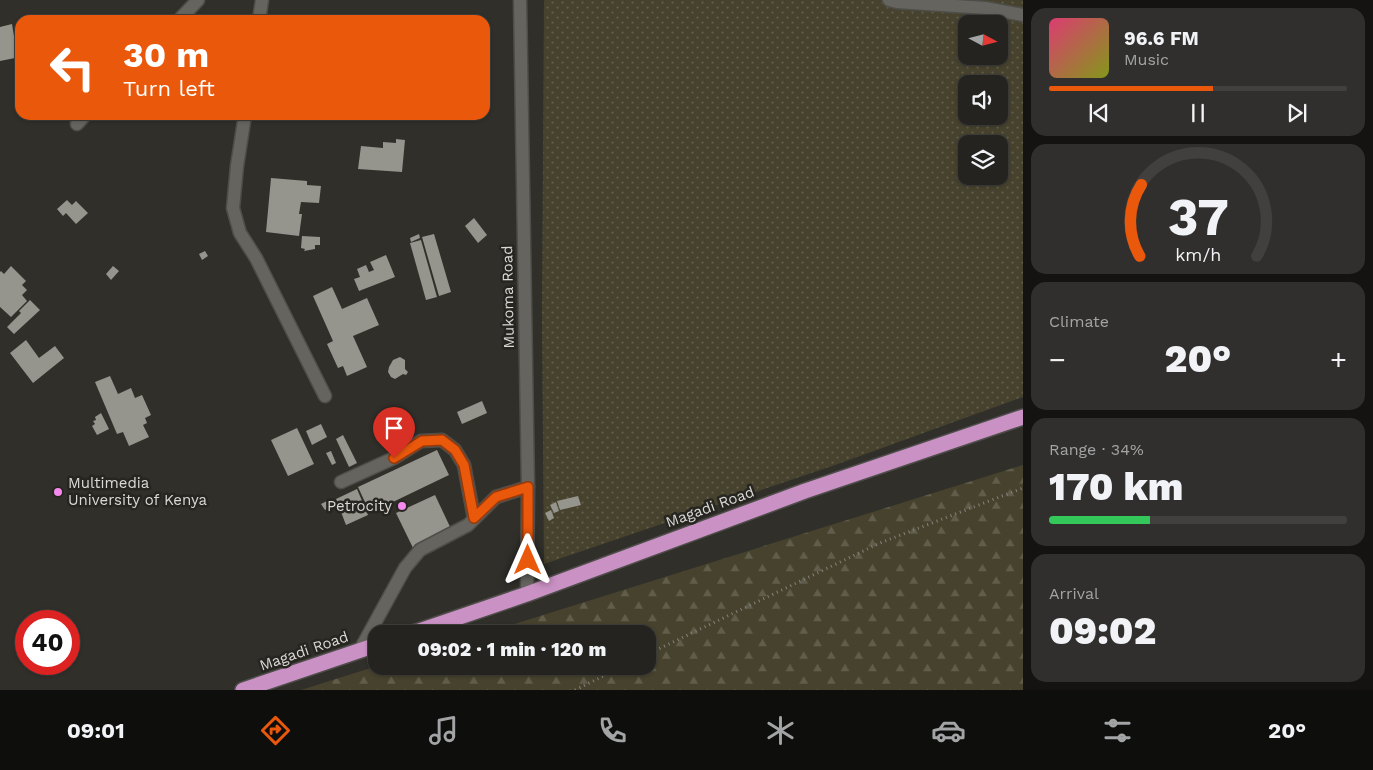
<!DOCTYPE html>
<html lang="en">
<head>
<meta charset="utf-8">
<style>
	:root { --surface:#242320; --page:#302f2d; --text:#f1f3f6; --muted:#a3a4a5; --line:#41403e; --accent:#ea580c }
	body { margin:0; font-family:"Work Sans",sans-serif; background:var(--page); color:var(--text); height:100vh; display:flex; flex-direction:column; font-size:19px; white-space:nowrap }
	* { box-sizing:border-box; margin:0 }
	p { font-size:16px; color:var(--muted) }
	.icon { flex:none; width:28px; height:28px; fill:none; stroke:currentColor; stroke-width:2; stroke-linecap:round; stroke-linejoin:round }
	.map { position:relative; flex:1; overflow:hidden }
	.drawer { display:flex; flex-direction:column; gap:8px; padding:8px; background:#141312; width:350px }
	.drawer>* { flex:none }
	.guide { position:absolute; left:15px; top:15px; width:475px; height:105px; border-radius:15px; box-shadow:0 1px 4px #0004,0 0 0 1px var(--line); background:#ea580c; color:#fff; overflow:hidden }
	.needle { width:32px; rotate:97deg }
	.tools { position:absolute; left:958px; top:15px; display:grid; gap:10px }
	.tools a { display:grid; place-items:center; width:50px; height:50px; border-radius:10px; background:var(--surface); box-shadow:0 1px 4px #0004,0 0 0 1px var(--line); font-size:25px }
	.speed { position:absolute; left:15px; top:610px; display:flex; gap:10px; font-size:25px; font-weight:700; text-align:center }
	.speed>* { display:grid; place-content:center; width:65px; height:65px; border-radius:50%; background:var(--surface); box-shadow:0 1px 4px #0004,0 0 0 1px var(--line); line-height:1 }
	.speed .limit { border:8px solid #d22; background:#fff; color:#111 }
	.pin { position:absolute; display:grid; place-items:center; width:42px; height:42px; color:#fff; margin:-51px -21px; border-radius:50% 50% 50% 0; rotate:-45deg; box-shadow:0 0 5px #0007 }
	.pin .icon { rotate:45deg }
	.me { position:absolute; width:55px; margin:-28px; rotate:0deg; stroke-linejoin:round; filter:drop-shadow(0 0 4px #0008) }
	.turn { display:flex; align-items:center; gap:18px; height:105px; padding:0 25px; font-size:22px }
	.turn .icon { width:65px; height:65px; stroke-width:2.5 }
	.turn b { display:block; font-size:35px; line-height:42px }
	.big { font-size:38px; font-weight:800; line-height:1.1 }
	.drawer .tile { flex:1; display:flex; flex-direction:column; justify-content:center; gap:8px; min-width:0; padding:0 18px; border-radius:15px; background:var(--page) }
	.drawer .dial { align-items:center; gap:0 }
	.dial svg { height:130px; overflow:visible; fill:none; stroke:var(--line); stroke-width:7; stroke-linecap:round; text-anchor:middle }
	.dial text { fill:var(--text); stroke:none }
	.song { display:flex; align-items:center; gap:15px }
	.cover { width:60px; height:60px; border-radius:8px; background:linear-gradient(135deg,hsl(340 70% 55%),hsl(70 70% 35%)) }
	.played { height:5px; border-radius:2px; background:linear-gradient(90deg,var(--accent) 55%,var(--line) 55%) }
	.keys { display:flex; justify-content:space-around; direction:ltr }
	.heat { display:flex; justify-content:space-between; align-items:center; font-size:28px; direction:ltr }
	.charge { height:8px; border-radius:4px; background:linear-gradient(90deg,#34c759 34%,var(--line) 0) }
	.trip { position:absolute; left:368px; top:625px; width:288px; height:50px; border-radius:15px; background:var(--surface); box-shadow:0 1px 4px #0004,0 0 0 1px var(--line); font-weight:800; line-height:50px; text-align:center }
	.menu { display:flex; height:80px; justify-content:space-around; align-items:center; background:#0e0e0d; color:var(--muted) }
	.menu .icon { width:35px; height:35px }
	.menu .selected { color:var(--accent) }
	.menu b { font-size:22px; color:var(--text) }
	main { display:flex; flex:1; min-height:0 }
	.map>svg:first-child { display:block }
	.forest { fill:url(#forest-firs) }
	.garden { fill:url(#garden-dots); fill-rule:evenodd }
	.building { fill:#95948d }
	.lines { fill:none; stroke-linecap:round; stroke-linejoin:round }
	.minor-casing { stroke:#4e4d49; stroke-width:15 }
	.highway-casing { stroke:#4e4d49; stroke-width:18 }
	.path { stroke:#83827e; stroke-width:3; stroke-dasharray:1 4; stroke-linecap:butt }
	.minor { stroke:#65645e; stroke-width:12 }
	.highway { stroke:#ca91c5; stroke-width:15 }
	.route-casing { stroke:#983908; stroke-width:12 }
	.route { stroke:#ea580c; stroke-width:9 }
	.poi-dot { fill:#f589ee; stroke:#272520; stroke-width:2 }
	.labels { text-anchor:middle; stroke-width:5; stroke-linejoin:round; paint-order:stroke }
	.street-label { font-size:15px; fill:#dad9d6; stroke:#272520 }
	.poi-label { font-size:15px; fill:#dad9d6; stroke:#272520; text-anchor:start }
</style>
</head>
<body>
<main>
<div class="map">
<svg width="1023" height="690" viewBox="0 0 1023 690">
	<defs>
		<pattern id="forest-firs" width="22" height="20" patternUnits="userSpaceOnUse" patternTransform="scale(1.25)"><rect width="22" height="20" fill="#46422d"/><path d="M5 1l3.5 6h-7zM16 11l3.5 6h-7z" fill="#605d4b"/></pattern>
		<pattern id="garden-dots" width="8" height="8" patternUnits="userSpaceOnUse" patternTransform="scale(1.25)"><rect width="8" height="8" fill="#46422d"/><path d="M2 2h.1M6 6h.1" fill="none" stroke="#605d4b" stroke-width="1.8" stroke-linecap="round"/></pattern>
	</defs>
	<rect width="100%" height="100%" fill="#302f2a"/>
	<polygon class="forest" points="1023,465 1023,690 301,690 377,666 646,666 646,634 482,634"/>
	<path class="garden" d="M544,0h479v397l-185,67 -294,100 -2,-246zM966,24h33v32h-33zM966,84h33v32h-33zM966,144h33v32h-33z"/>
	<g class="building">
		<polygon points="12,24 15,42 20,41 20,57 0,61 0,27"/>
		<polygon points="20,61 20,84 19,84 15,62"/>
		<polygon points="396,139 405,140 402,172 358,169 361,146 383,148 383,142 396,143"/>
		<polygon points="271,178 307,181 307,185 321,186 319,203 301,202 299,214 302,214 299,236 266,232"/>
		<polygon points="67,200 72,205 76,201 88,213 76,224 66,213 63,216 57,209"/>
		<polygon points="474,218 487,235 478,243 465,226"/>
		<polygon points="419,234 420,238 411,242 410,238"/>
		<polygon points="434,234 451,292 439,296 422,237"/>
		<polygon points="302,236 320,237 320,245 315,245 315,249 304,251 305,249 301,248"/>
		<polygon points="421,240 437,297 426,300 410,243"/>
		<polygon points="205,251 208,256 202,260 199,254"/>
		<polygon points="386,255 395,277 359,291 354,279 360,277 357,269 366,265 369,272 374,270 370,262"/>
		<polygon points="11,266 26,281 22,285 27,290 22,295 27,301 11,317 0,307 0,272 1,271 4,274"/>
		<polygon points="113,266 119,271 111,280 106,274"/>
		<polygon points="332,287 342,309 367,298 379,325 353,336 367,367 347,376 343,366 338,368 327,344 333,341 313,296"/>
		<polygon points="30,300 40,310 14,334 7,327 21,313 19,311"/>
		<polygon points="26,340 39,358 55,346 64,358 33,383 10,353"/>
		<polygon points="400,357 405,360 405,369 408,372 406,375 403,374 395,379 391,377 388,372 389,367 393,360"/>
		<polygon points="110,376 118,394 131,388 135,398 142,395 151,415 145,418 147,423 143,425 149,437 129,446 123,432 117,434 95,382"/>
		<polygon points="482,401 487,413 462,424 457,412"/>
		<polygon points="101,413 109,429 97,435 92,426 95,424 93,421 96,420 95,417"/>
		<polygon points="321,424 327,437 312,445 306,431"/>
		<polygon points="297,428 314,464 288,476 271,440"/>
		<polygon points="343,435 357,463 349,467 336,439"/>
		<polygon points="437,450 449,475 370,513 358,487"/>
		<polygon points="331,451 336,463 332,465 326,453"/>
		<polygon points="357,489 368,515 346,525 336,499"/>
		<polygon points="435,495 452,531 414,550 396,513"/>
		<polygon points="578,496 581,505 560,510 557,501"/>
		<polygon points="329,500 333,506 325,510 321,504"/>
		<polygon points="556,502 559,511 554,513 550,505"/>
		<polygon points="551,510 554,518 549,521 545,513"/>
	</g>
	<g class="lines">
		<g class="minor-casing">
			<g id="minor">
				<polyline points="520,0 528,487 527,594"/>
				<polyline points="889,0 897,2 985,8 1023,15"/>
				<polyline points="179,20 198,0"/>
				<polyline points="259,20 262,0"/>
				<polyline points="245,115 237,166 233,208 240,233 256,258 325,396"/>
				<polyline points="77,124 85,115"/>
				<polyline points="341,482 394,458 421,441 442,440 455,450 464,465 474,518"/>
				<polyline points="360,650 405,568 420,550 468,525 496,497 528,487"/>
			</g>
		</g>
		<g class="highway-casing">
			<g id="highway">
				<polyline points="410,634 527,594 805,491 1023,417"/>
				<polyline points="243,690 376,645"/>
			</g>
		</g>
		<g class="path">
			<polyline points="646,655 880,543 1023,488"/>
			<polyline points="575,690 624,666"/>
		</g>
		<use href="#minor" class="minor"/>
		<use href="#highway" class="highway"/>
	</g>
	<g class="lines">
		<g class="route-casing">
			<polyline id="route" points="394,458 422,441 442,440 455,450 464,465 474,518 496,497 528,487 528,560"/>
		</g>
		<use href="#route" class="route"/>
	</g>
	<g class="poi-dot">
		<circle cx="58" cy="492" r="5"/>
		<circle cx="402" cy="506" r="5"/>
	</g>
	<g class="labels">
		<g class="street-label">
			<text transform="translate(508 297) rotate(-91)" y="5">Mukoma Road</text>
			<text transform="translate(710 507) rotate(-20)" y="5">Magadi Road</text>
			<text transform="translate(304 651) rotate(-19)" y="5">Magadi Road</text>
		</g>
		<g class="poi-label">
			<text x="68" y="488">Multimedia<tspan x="68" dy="17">University of Kenya</tspan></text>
			<text x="392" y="511" text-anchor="end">Petrocity</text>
		</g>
	</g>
</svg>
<div class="tools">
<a><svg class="needle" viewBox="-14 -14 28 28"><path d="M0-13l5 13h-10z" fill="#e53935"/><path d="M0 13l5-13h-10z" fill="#a3a4a5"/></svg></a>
<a><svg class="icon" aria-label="sound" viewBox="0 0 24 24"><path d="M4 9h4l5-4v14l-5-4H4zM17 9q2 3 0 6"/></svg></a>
<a><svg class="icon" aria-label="layers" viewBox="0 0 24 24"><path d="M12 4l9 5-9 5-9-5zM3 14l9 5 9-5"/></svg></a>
</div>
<div class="speed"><div class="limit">40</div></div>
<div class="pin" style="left:394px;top:458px;background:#d93025"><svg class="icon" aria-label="arrive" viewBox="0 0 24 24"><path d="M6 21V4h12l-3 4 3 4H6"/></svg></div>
<svg class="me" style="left:528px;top:560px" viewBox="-20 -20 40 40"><path d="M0-17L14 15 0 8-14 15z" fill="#ea580c" stroke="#fff" stroke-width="4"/></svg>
<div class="trip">09:02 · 1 min · 120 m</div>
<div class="guide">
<div class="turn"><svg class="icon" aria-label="left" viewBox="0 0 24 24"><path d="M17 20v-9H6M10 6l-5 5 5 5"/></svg><div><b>30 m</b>Turn left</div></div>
</div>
</div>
<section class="drawer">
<div class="tile">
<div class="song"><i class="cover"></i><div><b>96.6 FM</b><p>Music</p></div></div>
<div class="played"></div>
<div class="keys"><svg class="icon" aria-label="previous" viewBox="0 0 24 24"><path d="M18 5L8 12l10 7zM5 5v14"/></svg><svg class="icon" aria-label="pause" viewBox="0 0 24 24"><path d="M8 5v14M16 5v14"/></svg><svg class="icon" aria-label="next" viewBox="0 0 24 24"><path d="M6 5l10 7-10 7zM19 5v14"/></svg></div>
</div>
<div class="tile dial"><svg viewBox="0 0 100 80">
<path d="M14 69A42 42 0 1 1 86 69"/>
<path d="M14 69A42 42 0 0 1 15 25" stroke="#ea580c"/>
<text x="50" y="56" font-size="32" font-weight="700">37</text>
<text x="50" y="72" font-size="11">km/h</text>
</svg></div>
<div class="tile"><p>Climate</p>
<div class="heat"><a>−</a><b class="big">20°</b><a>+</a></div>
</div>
<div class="tile"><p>Range · 34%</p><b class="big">170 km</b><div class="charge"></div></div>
<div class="tile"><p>Arrival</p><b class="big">09:02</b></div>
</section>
</main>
<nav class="menu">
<b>09:01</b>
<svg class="icon selected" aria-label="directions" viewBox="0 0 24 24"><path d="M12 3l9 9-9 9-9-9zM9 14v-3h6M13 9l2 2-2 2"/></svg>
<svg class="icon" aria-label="music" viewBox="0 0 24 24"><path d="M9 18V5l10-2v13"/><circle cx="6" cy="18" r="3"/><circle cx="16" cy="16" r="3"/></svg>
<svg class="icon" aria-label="phone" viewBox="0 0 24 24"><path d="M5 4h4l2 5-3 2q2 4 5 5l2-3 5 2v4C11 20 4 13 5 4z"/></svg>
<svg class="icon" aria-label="climate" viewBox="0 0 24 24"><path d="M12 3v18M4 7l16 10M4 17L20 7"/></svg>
<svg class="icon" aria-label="car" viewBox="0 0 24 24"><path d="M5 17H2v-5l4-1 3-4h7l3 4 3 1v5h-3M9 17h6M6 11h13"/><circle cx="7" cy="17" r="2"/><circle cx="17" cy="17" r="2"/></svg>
<svg class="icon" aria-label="filters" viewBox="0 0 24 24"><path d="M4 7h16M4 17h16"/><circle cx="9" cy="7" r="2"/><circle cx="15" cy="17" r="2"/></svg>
<b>20°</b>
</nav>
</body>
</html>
